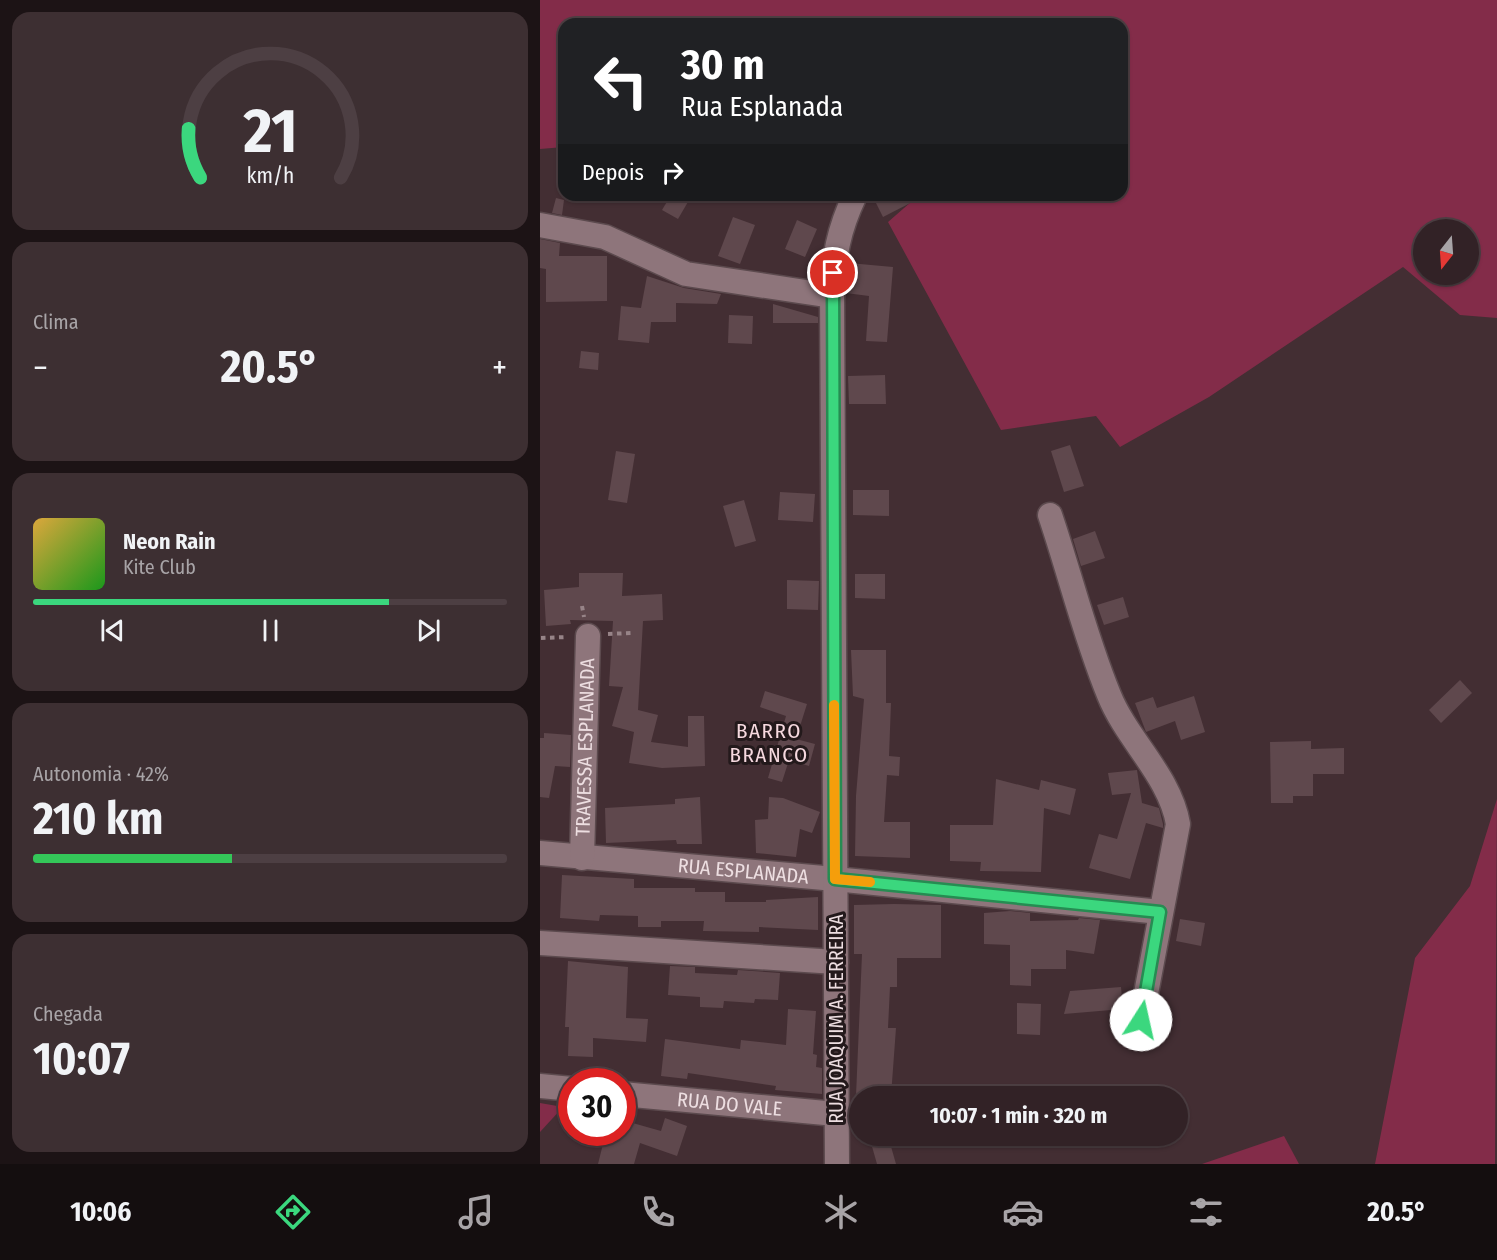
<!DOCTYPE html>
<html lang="pt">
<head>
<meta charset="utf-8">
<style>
	:root { --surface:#322226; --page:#3d2f32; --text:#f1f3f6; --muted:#a8a4a7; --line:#4d3f43; --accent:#3bd77e }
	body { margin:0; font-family:"Fira Sans Condensed",sans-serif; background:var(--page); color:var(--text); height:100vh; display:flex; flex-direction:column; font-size:22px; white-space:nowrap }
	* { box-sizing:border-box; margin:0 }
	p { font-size:20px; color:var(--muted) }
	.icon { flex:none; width:33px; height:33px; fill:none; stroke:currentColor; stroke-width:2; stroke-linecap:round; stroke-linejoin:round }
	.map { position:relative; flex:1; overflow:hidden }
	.details { display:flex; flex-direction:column; gap:12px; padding:12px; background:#1c1315; width:540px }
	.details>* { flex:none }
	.hud { position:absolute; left:18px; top:18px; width:570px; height:183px; border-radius:18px; box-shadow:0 2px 4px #0004,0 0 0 2px var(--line); background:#202124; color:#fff; overflow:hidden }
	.needle { width:39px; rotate:197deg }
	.tools { position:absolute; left:873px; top:219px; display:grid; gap:12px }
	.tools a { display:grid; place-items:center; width:66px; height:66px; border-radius:50%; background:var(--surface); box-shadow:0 2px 4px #0004,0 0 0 2px var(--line); font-size:30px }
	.speed { position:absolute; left:18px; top:1068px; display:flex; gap:12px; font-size:30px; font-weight:700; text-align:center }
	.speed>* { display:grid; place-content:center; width:78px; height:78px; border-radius:50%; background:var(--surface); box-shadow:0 2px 4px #0004,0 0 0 2px var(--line); line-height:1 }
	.speed .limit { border:9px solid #d22; background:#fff; color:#111 }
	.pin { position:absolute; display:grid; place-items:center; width:51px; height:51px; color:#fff; margin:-26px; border:3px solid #fff; border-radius:50%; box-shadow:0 2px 6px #0007 }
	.me { position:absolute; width:66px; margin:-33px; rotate:10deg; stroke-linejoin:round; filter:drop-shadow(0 0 4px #0008) }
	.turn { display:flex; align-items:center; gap:21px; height:126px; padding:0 24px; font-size:27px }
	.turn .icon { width:78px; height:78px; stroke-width:2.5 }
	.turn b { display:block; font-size:42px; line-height:51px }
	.then { display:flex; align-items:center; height:57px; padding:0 24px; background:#0003; gap:12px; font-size:22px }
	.big { font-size:45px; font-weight:700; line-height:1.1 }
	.details .card { flex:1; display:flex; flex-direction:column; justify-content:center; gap:9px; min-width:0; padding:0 21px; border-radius:18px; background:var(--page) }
	.details .dial { align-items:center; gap:0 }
	.dial svg { height:156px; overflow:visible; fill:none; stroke:var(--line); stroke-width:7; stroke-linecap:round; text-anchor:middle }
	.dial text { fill:var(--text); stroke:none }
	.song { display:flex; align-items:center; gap:18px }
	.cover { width:72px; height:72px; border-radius:9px; background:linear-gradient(135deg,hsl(40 70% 55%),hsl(120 70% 35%)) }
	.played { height:6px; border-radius:3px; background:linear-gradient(90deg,var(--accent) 75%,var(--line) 75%) }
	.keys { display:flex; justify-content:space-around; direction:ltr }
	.heat { display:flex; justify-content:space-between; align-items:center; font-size:33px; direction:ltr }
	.charge { height:9px; border-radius:4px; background:linear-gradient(90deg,#34c759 42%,var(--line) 0) }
	.trip { position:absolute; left:309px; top:1086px; width:339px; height:60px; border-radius:30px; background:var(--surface); box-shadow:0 2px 4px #0004,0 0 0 2px var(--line); font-weight:700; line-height:60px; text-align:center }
	.dock { display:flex; height:96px; justify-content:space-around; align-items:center; background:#140e0f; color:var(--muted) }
	.dock .icon { width:42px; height:42px }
	.dock .on { color:var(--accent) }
	.dock b { font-size:27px; color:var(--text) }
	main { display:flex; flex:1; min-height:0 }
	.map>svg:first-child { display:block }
	.green { fill:#832c49; fill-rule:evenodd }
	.building { fill:#5f484d }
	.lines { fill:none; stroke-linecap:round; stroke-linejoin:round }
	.minor-casing { stroke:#5c4a4e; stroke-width:27 }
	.path { stroke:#978488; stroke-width:4; stroke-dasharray:4.5 4.5; stroke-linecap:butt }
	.minor { stroke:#8e757b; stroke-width:24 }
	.route-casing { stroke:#268c52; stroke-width:15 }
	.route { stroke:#3bd77e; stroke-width:10 }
	.slow { stroke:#f59e0b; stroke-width:10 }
	.labels { text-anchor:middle; stroke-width:6; stroke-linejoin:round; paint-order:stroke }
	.street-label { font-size:20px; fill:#eddee1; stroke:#23191b }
	.neighbourhood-label { font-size:21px; letter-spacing:1.5px; fill:#f6d9df; stroke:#23191b }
</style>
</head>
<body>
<main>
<section class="details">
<div class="card dial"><svg viewBox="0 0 100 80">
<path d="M14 69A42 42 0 1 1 86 69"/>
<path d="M14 69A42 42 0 0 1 8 44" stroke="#3bd77e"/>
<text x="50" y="56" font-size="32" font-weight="700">21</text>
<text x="50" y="72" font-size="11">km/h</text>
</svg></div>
<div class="card"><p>Clima</p>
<div class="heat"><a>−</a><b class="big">20.5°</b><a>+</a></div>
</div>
<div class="card">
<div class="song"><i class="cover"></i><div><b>Neon Rain</b><p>Kite Club</p></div></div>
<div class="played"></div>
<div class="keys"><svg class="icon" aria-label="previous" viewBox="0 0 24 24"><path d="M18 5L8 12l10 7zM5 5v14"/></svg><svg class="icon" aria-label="pause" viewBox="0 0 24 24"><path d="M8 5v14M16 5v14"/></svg><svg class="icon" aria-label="next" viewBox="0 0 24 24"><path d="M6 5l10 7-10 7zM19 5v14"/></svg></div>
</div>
<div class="card"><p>Autonomia · 42%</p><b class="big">210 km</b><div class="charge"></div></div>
<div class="card"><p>Chegada</p><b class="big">10:07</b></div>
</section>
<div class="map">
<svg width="957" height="1164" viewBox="0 0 957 1164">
	<rect width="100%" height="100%" fill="#432e33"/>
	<g class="green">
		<path d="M0,0h957v318l-37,-3 -57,-48 -194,130 -89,50 -24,-31 -95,14 -113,-208 31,-27h203v-171h-558v123l-24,2zM884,230h44v44h-44z"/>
		<polygon points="957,799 955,1164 835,1164 875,958 930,886"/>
		<polygon points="0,1103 23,1107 0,1132"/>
		<polygon points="744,1136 759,1164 662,1164"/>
	</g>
	<g class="building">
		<polygon points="131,195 152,195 138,219 122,210"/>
		<polygon points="332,195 386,195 343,217"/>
		<polygon points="16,198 24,200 22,215 12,213"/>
		<polygon points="193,217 215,225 200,264 178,256"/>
		<polygon points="257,220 277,229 265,257 245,249"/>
		<polygon points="0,239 20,243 19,256 67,256 67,301 6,302 6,269 0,268"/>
		<polygon points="309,263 353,267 347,342 326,341 329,296 306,293"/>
		<polygon points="107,276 144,288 181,294 177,304 136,303 136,322 111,322 109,343 78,340 81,306 101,308"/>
		<polygon points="233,304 278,317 278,323 233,323"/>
		<polygon points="189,315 213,316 212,344 188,343"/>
		<polygon points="41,351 59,353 58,370 39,368"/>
		<polygon points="345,375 346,404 309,404 308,376"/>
		<polygon points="530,445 544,486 524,492 511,451"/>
		<polygon points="76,451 95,454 87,503 68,500"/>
		<polygon points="313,490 349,490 349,516 313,515"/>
		<polygon points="240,492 275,494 273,522 238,520"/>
		<polygon points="204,500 216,541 195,547 183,506"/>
		<polygon points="555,531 565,558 541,566 533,539"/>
		<polygon points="39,573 83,573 82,596 122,594 123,620 103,621 98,710 118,715 111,742 148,747 148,716 164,716 165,766 122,768 89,763 94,732 72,726 83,687 69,686 73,621 30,620 31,624 6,626 4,590 39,587"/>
		<polygon points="315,574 345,574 345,599 315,598"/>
		<polygon points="247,580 279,581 278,610 247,609"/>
		<polygon points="583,597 589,617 564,625 557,605"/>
		<polygon points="311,650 346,650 346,703 351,703 349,756 360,757 359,776 347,775 344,822 370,822 370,858 315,856 316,796 324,699 313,696"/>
		<polygon points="920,680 932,693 901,723 889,710"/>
		<polygon points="225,691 267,704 256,739 275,744 269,766 249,760 242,782 228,778 246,716 220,707"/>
		<polygon points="654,696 665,732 641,740 635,721 606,732 595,703 613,697 617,708"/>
		<polygon points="4,733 31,735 30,767 15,766 9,798 0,797 0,738 4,738"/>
		<polygon points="771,741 771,749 804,748 804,774 773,774 773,796 753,796 753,803 731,803 730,742"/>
		<polygon points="597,770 602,803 619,808 623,824 623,828 606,823 590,879 549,868 559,834 577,839 591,793 572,795 568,773"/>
		<polygon points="456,779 499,790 501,780 536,789 530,815 504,808 501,872 440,871 441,862 410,861 410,825 453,825"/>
		<polygon points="160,797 162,844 137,844 136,840 66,843 65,808 135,804 135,799"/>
		<polygon points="229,797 243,798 280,812 272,833 260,829 256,857 216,853 215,820 228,819"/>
		<polygon points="22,875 94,879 94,888 155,888 155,892 185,892 185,902 226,902 226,900 278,897 278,930 219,927 219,932 163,931 164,921 121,921 121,927 98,927 98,916 60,915 59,921 20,918"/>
		<polygon points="354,904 401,905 401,958 357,958 357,987 350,987 348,1028 356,1028 351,1096 316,1096 322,954 314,954 314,905"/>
		<polygon points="470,911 490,913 490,921 538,920 539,918 560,920 554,954 526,950 526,969 491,969 491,986 470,985 470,945 444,944 444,913"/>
		<polygon points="640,919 665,923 661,946 636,941"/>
		<polygon points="28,961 88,967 86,1018 108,1019 106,1042 53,1038 53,1057 28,1056 29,1027 25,1027"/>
		<polygon points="130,966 155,967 155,973 197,975 198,970 240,973 238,1000 215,999 214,1003 184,1001 183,1008 160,1007 160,997 128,995"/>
		<polygon points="581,987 583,1009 524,1014 530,991"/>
		<polygon points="477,1003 501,1004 500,1035 477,1034"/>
		<polygon points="248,1009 276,1011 273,1054 277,1055 276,1067 282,1068 282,1094 235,1090 236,1086 148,1073 147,1079 121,1076 125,1039 200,1049 201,1040 246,1045"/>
		<polygon points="125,1118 147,1126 137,1156 100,1143 94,1164 58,1164 66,1132 82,1132 82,1120 121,1131"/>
		<polygon points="329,1136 348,1136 356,1164 337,1164"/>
	</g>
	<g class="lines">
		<g class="minor-casing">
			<g id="minor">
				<polyline points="0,225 65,237 146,274 292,296"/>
				<path d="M510,515c20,59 35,122 59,180 18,45 61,81 69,129l-37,196"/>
				<path id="s1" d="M0,853l295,26 325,33"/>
				<path id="s2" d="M42,858l6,-222"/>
				<polyline points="0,943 296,962"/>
				<polyline points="0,1086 32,1089"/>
				<path id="s3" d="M82,1094l214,20"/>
				<path d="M297,1164l-5,-868c2,-40 6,-65 23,-101"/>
			</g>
		</g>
		<g class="path">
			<polyline points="42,606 44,617"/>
			<polyline points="68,634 91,633"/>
			<polyline points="1,638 27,637"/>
		</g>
		<use href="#minor" class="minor"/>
	</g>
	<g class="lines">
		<g class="route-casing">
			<polyline id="route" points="293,273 295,879 620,912 601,1020"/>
		</g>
		<use href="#route" class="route"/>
		<polyline class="slow" points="294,705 295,879 330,882"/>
	</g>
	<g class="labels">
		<g class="street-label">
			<text dy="7" stroke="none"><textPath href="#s2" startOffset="111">TRAVESSA ESPLANADA</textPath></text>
			<text dy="7" stroke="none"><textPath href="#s1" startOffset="204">RUA ESPLANADA</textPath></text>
			<text transform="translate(296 1019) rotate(-90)" y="7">RUA JOAQUIM A. FERREIRA</text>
			<text dy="7" stroke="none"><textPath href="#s3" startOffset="108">RUA DO VALE</textPath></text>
		</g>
		<g class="neighbourhood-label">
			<text x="229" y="738">BARRO<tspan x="229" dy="24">BRANCO</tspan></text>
		</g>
	</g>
</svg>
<div class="tools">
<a><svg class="needle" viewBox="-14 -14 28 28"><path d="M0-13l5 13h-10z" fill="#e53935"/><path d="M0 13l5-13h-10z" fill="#a8a4a7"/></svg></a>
</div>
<div class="speed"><div class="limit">30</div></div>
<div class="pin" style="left:293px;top:273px;background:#d93025"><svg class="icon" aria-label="arrive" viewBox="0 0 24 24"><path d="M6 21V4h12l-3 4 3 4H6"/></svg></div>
<svg class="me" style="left:601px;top:1020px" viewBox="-20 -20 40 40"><circle r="19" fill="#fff"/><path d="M0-13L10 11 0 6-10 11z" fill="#3bd77e"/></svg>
<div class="trip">10:07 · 1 min · 320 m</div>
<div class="hud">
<div class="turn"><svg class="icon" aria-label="left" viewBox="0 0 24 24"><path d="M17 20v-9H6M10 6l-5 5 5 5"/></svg><div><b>30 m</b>Rua Esplanada</div></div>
<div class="then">Depois<svg class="icon" aria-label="right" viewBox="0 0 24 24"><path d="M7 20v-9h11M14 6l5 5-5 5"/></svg></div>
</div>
</div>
</main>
<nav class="dock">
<b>10:06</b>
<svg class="icon on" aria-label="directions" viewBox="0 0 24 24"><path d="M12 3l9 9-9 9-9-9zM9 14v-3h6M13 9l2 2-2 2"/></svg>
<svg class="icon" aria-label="music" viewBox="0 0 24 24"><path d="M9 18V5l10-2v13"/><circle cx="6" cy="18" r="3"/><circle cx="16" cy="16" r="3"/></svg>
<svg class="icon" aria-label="phone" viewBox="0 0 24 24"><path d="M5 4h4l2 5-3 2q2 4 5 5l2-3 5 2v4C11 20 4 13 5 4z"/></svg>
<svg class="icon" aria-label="climate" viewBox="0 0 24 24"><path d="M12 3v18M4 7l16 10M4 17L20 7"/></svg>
<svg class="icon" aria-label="car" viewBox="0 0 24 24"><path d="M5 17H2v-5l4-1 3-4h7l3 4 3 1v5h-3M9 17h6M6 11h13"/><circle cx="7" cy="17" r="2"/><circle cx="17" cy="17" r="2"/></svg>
<svg class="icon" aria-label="filters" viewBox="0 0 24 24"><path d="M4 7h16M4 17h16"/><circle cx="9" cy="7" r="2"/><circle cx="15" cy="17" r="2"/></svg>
<b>20.5°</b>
</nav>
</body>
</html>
